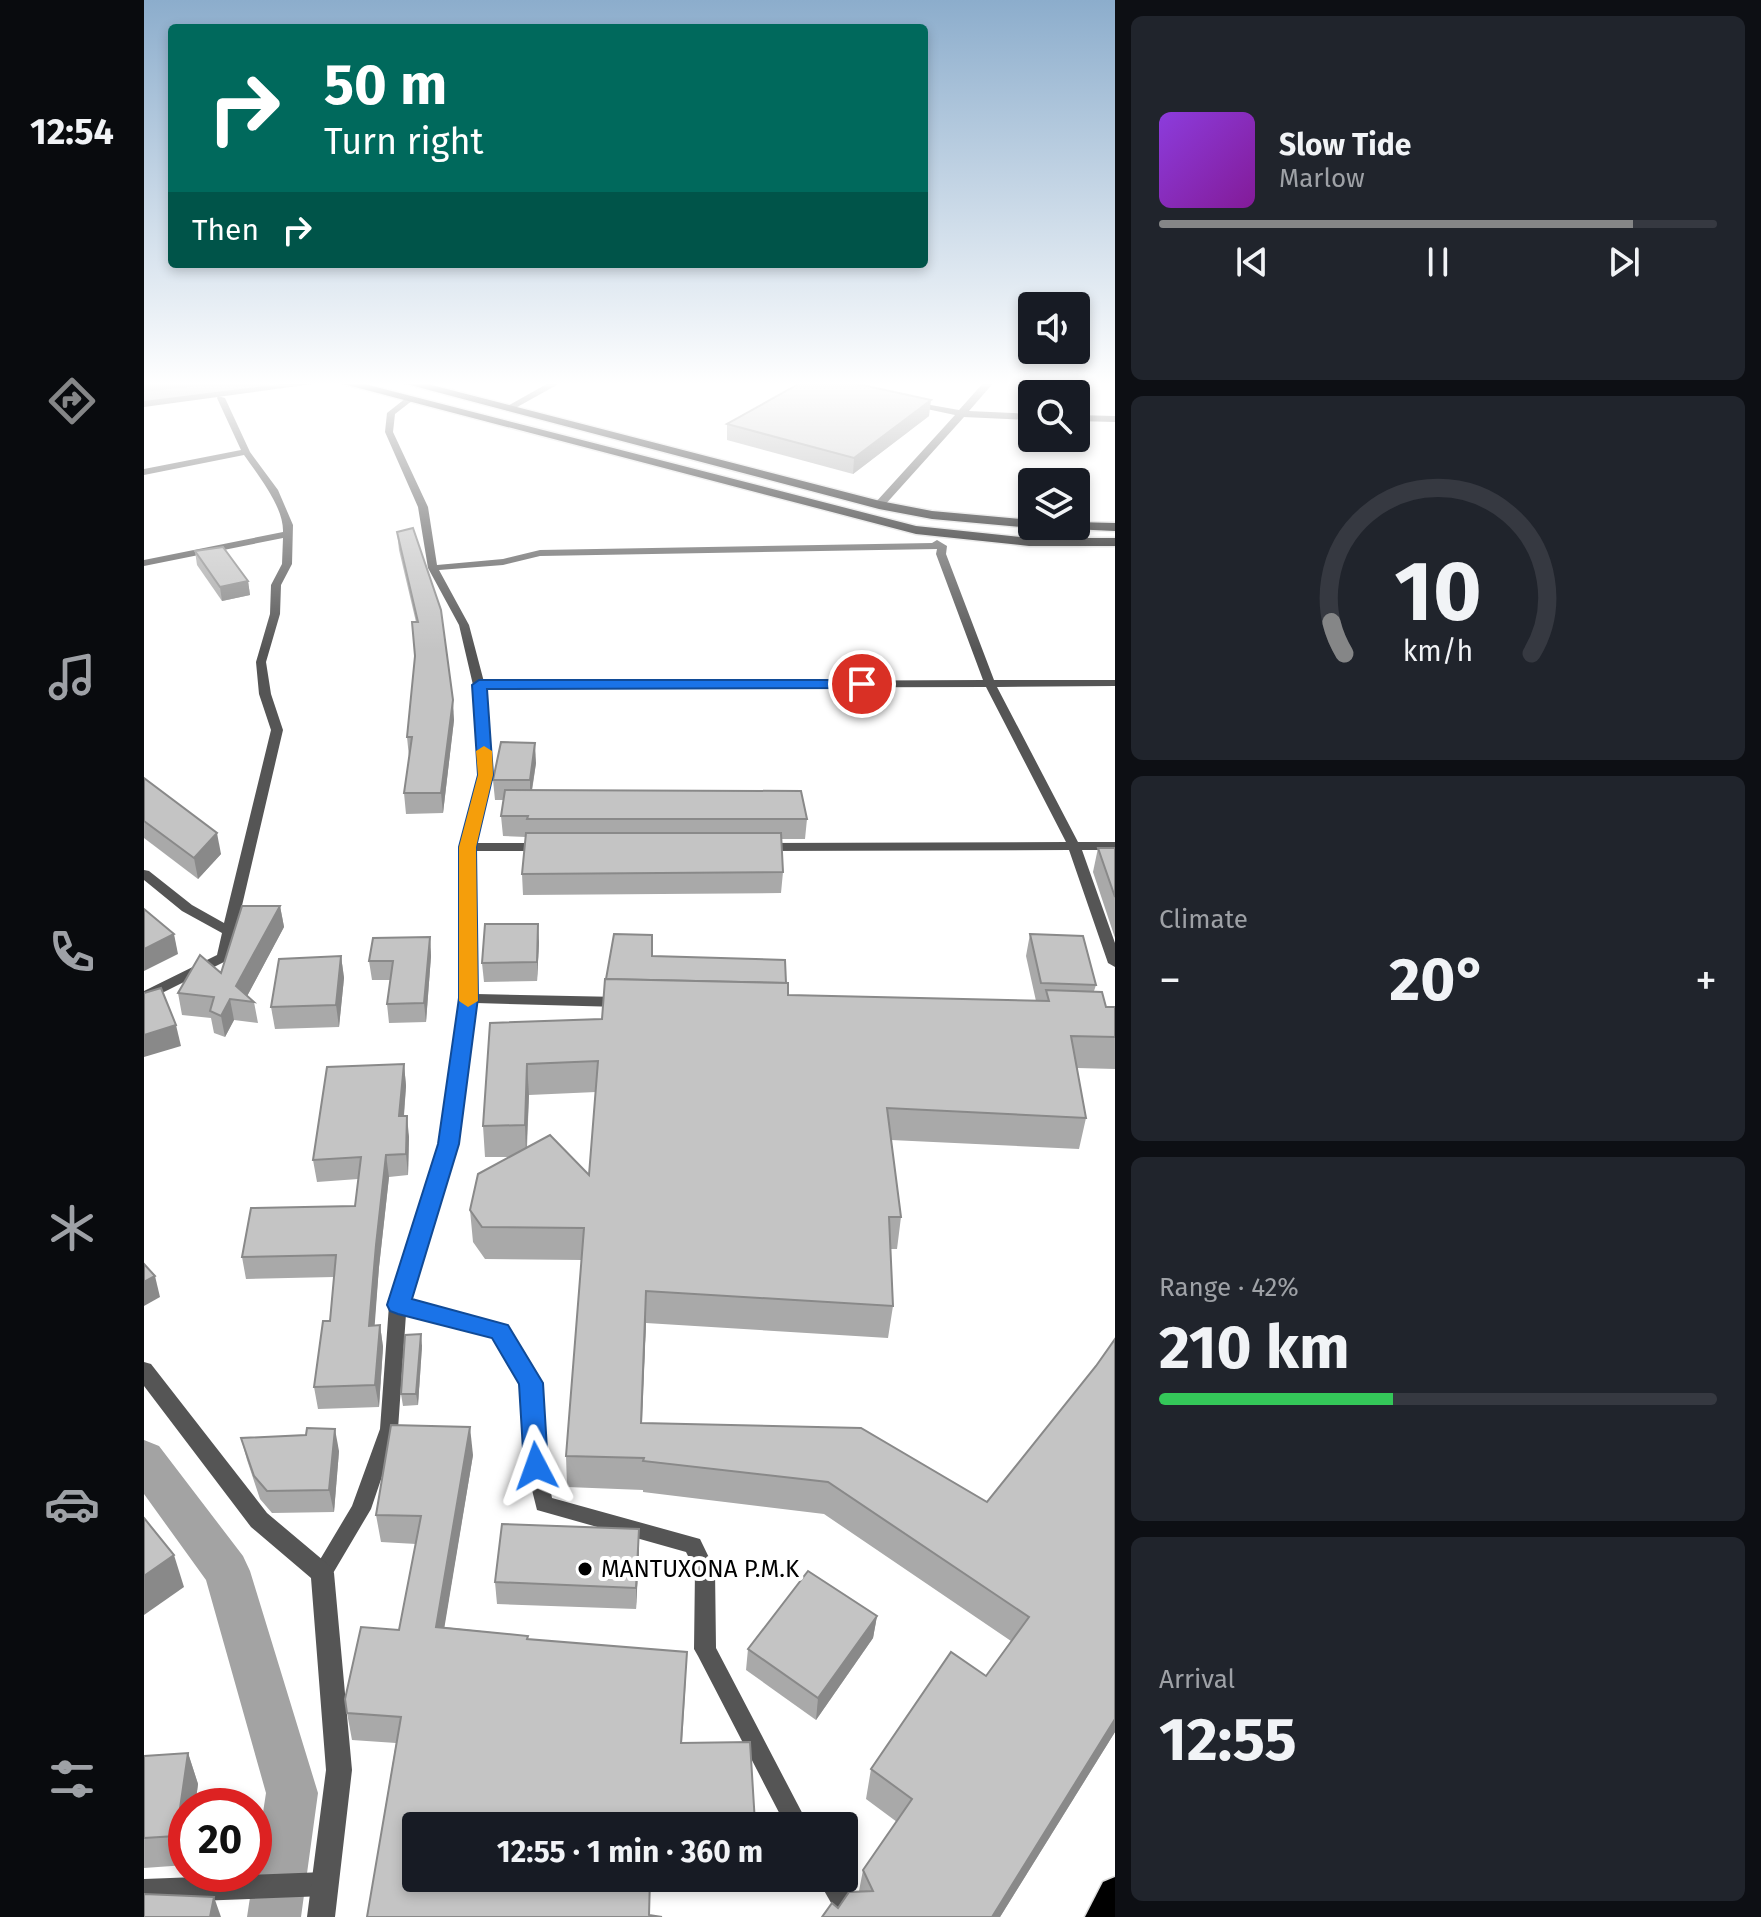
<!DOCTYPE html>
<html lang="en">
<head>
<meta charset="utf-8">
<style>
	:root { --surface:#171b24; --page:#20242c; --text:#f1f3f6; --muted:#9ea1a6; --line:#363941; --accent:#858687 }
	body { margin:0; font-family:"Fira Sans",sans-serif; background:var(--page); color:var(--text); height:100vh; display:flex; flex-direction:column; font-size:30px; white-space:nowrap }
	* { box-sizing:border-box; margin:0 }
	p { font-size:26px; color:var(--muted) }
	.icon { flex:none; width:44px; height:44px; fill:none; stroke:currentColor; stroke-width:2; stroke-linecap:round; stroke-linejoin:round }
	.map { position:relative; flex:1; overflow:hidden }
	.drawer { display:flex; flex-direction:column; gap:16px; padding:16px; background:#0d0f14; width:646px }
	.drawer>* { flex:none }
	.hud { position:absolute; left:24px; top:24px; width:760px; height:244px; border-radius:8px; box-shadow:0 4px 12px #0003; background:#00695c; color:#fff; overflow:hidden }
	.fabs { position:absolute; left:874px; top:292px; display:grid; gap:16px }
	.fabs a { display:grid; place-items:center; width:72px; height:72px; border-radius:8px; background:var(--surface); box-shadow:0 4px 12px #0003; font-size:40px }
	.speed { position:absolute; left:24px; top:1788px; display:flex; gap:16px; font-size:40px; font-weight:700; text-align:center }
	.speed>* { display:grid; place-content:center; width:104px; height:104px; border-radius:50%; background:var(--surface); box-shadow:0 4px 12px #0003; line-height:1 }
	.speed .limit { border:12px solid #d22; background:#fff; color:#111 }
	.pin { position:absolute; display:grid; place-items:center; width:68px; height:68px; color:#fff; margin:-34px; border:4px solid #fff; border-radius:50%; box-shadow:0 2px 8px #0007 }
	.me { position:absolute; width:88px; margin:-44px; rotate:356deg; stroke-linejoin:round; filter:drop-shadow(0 0 6px #0008) }
	.turn { display:flex; align-items:center; gap:28px; height:168px; padding:0 24px; font-size:36px }
	.turn .icon { width:104px; height:104px; stroke-width:2.5 }
	.turn b { display:block; font-size:56px; line-height:68px }
	.then { display:flex; align-items:center; height:76px; padding:0 24px; background:#0003; gap:16px; font-size:30px }
	.big { font-size:60px; font-weight:700; line-height:1.1 }
	.drawer .widget { flex:1; display:flex; flex-direction:column; justify-content:center; gap:12px; min-width:0; padding:0 28px; border-radius:12px; background:var(--page) }
	.drawer .dial { align-items:center; gap:0 }
	.dial svg { height:208px; overflow:visible; fill:none; stroke:var(--line); stroke-width:7; stroke-linecap:round; text-anchor:middle }
	.dial text { fill:var(--text); stroke:none }
	.song { display:flex; align-items:center; gap:24px }
	.cover { width:96px; height:96px; border-radius:12px; background:linear-gradient(135deg,hsl(270 70% 55%),hsl(290 70% 35%)) }
	.played { height:8px; border-radius:4px; background:linear-gradient(90deg,var(--accent) 85%,var(--line) 85%) }
	.keys { display:flex; justify-content:space-around; direction:ltr }
	.heat { display:flex; justify-content:space-between; align-items:center; font-size:44px; direction:ltr }
	.charge { height:12px; border-radius:6px; background:linear-gradient(90deg,#34c759 42%,var(--line) 0) }
	.trip { position:absolute; left:258px; top:1812px; width:456px; height:80px; border-radius:8px; background:var(--surface); box-shadow:0 4px 12px #0003; font-weight:700; line-height:80px; text-align:center }
	main { display:flex; flex:1; min-height:0 }
	.menu { display:flex; flex-direction:column; width:144px; justify-content:space-around; align-items:center; background:#090b0e; color:var(--muted) }
	.menu .icon { width:56px; height:56px }
	.menu .selected { color:var(--accent) }
	.menu b { font-size:36px; color:var(--text) }
	.map>svg:first-child { display:block }
	.lines { fill:none; stroke-linecap:round; stroke-linejoin:round }
	.canal { fill:#a3a3a3; fill-rule:evenodd }
	.primary-casing { stroke:#dbdbdb; stroke-width:3 }
	.lane { fill:#555; fill-rule:evenodd }
	.street { fill:#555; fill-rule:evenodd }
	.primary { fill:#000; fill-rule:evenodd }
	.wall { fill:#a9a9a9; fill-rule:evenodd }
	.shaded-wall { fill:#898989 }
	.building { fill:#c4c4c4; stroke:#898989; stroke-width:2 }
	.route { fill:#1a73e8; stroke:#114b97; stroke-width:2 }
	.slow { fill:#f59e0b }
	.poi-dot { fill:#000; stroke:#fff; stroke-width:3 }
	.labels { text-anchor:middle; stroke-width:8; stroke-linejoin:round; paint-order:stroke }
	.near-poi-label { font-size:24px; fill:#000; stroke:#fff; text-anchor:start }
</style>
</head>
<body>
<main>
<nav class="menu">
<b>12:54</b>
<svg class="icon selected" aria-label="directions" viewBox="0 0 24 24"><path d="M12 3l9 9-9 9-9-9zM9 14v-3h6M13 9l2 2-2 2"/></svg>
<svg class="icon" aria-label="music" viewBox="0 0 24 24"><path d="M9 18V5l10-2v13"/><circle cx="6" cy="18" r="3"/><circle cx="16" cy="16" r="3"/></svg>
<svg class="icon" aria-label="phone" viewBox="0 0 24 24"><path d="M5 4h4l2 5-3 2q2 4 5 5l2-3 5 2v4C11 20 4 13 5 4z"/></svg>
<svg class="icon" aria-label="climate" viewBox="0 0 24 24"><path d="M12 3v18M4 7l16 10M4 17L20 7"/></svg>
<svg class="icon" aria-label="car" viewBox="0 0 24 24"><path d="M5 17H2v-5l4-1 3-4h7l3 4 3 1v5h-3M9 17h6M6 11h13"/><circle cx="7" cy="17" r="2"/><circle cx="17" cy="17" r="2"/></svg>
<svg class="icon" aria-label="filters" viewBox="0 0 24 24"><path d="M4 7h16M4 17h16"/><circle cx="9" cy="7" r="2"/><circle cx="15" cy="17" r="2"/></svg>
</nav>
<div class="map">
<svg width="971" height="1917" viewBox="0 0 971 1917">
	<rect width="100%" height="100%" fill="#fff"/>
	<g class="lines">
		<g class="canal">
			<polygon points="72,381 130,381 121,387 0,402 0,390"/>
			<polygon points="0,1440 15,1446 99,1556 106,1571 174,1793 157,1917 103,1917 122,1793 62,1580 0,1494"/>
		</g>
		<g class="primary-casing">
			<g id="primary">
				<polygon points="188,381 209,381 772,526 885,538 971,538 971,546 885,546 772,534"/>
				<polygon points="251,381 272,381 736,501 788,511 888,520 888,526 893,526 888,528 788,519 735,509"/>
				<polygon points="932,522 971,523 971,531 927,529 925,526 932,526"/>
				<polygon points="971,1877 971,1917 941,1917 959,1882"/>
			</g>
		</g>
		<g class="lane">
			<path d="M74,396l7,2 25,54 28,38 15,35 -1,39 -11,21 -1,29 -14,48 5,32 12,36 -53,227 -2,3 -84,42v-11l73,-36 5,-22 -40,-22 -38,-31v-10l5,1 43,34 32,18 47,-193 -12,-36 -3,-32 14,-48 1,-29 11,-21 1,-26 -139,28v-6l139,-28c1,-25 -25,-57 -39,-77l-100,20v-6l97,-19 -24,-52z"/>
			<path d="M262,398l7,2 -18,14 -2,18 35,75 9,58 66,-6 37,-9 392,-7 5,-3 10,6 -1,8 48,126h121v6l-118,1 81,155h37v8h-33l33,93v24l-7,-4 -39,-113 -305,1 -6,-4 6,-4 302,-1 -80,-155 -501,1 6,87 -16,68h68l6,4 -6,4h-69l2,143 144,3 7,5 -7,5 -144,-4 -19,141 -49,157 97,25 35,57 6,83 6,32 148,41 15,31 1,78 93,178h-23l-88,-170 -4,-7 1,-79 -9,-18 -149,-42 -11,-44 -4,-82 -29,-47 -87,-23 -8,115 -27,80 -42,71 -7,2 -7,-2 -3,-7 40,-67 28,-77 9,-124 52,-161 21,-146v-151l17,-72 -6,-90 -14,-60 -31,-57 -10,-61 -33,-75 2,-19zM793,549l-1,5 47,126 -499,2 -15,-57 -30,-55 64,-5 37,-9z"/>
			<polygon points="181,1872 189,1876 193,1884 189,1892 181,1896 0,1903 0,1879"/>
			<polygon points="673,1878 698,1878 721,1917 695,1917"/>
		</g>
		<g class="street">
			<polygon points="159,381 190,381 0,407 0,401"/>
			<polygon points="408,381 420,381 366,411 358,409"/>
			<polygon points="841,381 851,381 825,411 888,414 888,420 820,417 739,507 731,507 731,503 811,415 764,405 764,401 815,410"/>
			<polygon points="932,415 971,416 971,422 932,421"/>
			<polygon points="0,1362 7,1364 123,1513 186,1566 190,1573 208,1770 191,1917 163,1917 182,1770 167,1578 107,1527 0,1386"/>
		</g>
		<use href="#primary" class="primary"/>
	</g>
	<g class="wall">
		<polygon points="785,416 709,474 583,440 583,424"/>
		<polygon points="253,532 310,720 299,813 262,814 260,793 265,757 263,737 271,656 272,622 255,550"/>
		<polygon points="51,551 104,581 106,595 78,601 53,565"/>
		<polygon points="392,763 388,791 663,819 661,839 637,839 639,872 637,893 379,895 378,874 382,837 359,836 357,816 360,800 351,800 349,780"/>
		<polygon points="0,778 77,854 54,879 0,838"/>
		<polygon points="954,848 971,848 971,938 949,872"/>
		<polygon points="136,906 140,927 103,996 110,1002 114,1023 90,1020 81,1037 70,1033 67,1018 38,1015 34,993 77,973"/>
		<path d="M886,934l66,51 -2,6 12,16h9v62l-38,-1 9,50 -7,31 -188,-9 10,77 -4,32h-7l3,57 -5,32 -242,-15 -4,100 345,79 128,230 -115,185h-178l16,-9 21,-17 4,-21 34,-48 -31,-23 5,-30 115,-93 25,-35 -187,-127 -181,-22v-2l-76,-3 -1,-31 16,-196 -97,-1 -12,-17 -3,-32 40,-53h-25l-2,-31 7,-103 112,-4 50,-63 134,27 2,12 248,6 -10,-45zM452,1092l-7,83 -62,-27 2,-53z"/>
		<polygon points="286,937 287,956 282,1022 245,1023 243,1004 247,980 228,980 225,961"/>
		<polygon points="395,942 393,981 340,982 338,963"/>
		<polygon points="197,956 200,978 195,1027 131,1029 127,1007"/>
		<polygon points="260,1064 262,1086 260,1116 265,1137 264,1175 245,1177 235,1267 230,1326 236,1325 239,1347 235,1407 174,1409 170,1387 186,1321 190,1277 102,1279 98,1257 211,1206 214,1179 173,1182 169,1160"/>
		<polygon points="278,1346 274,1405 259,1406 257,1394"/>
		<polygon points="97,1438 195,1451 190,1512 128,1513 116,1499 103,1460"/>
		<polygon points="329,1455 300,1627 384,1636 384,1639 542,1678 538,1743 611,1823 611,1826 272,1826 223,1917 252,1743 208,1740 203,1713 255,1630 272,1544 237,1542 232,1515"/>
		<polygon points="495,1551 492,1609 353,1604 351,1582"/>
		<polygon points="733,1616 729,1638 672,1720 602,1670 604,1649"/>
		<polygon points="44,1753 54,1784 51,1806 42,1806 42,1865 0,1868 0,1756"/>
	</g>
	<g class="shaded-wall">
		<polygon points="0,381 99,381 0,392"/>
		<polygon points="787,400 785,416 709,474 710,458"/>
		<polygon points="104,581 106,595 78,601 76,587"/>
		<polygon points="309,700 310,720 299,813 297,793"/>
		<polygon points="391,743 392,763 386,801 386,780"/>
		<polygon points="73,833 77,854 54,879 50,858"/>
		<polygon points="136,906 140,927 101,1000 92,986"/>
		<polygon points="394,924 395,942 393,981 393,962"/>
		<polygon points="30,934 34,954 0,971 0,949"/>
		<polygon points="286,937 287,956 282,1022 280,1003"/>
		<polygon points="197,956 200,978 195,1027 192,1005"/>
		<polygon points="86,999 90,1020 81,1037 77,1016"/>
		<polygon points="32,1025 37,1046 0,1057 0,1035"/>
		<polygon points="260,1064 262,1086 258,1138 255,1116"/>
		<polygon points="383,1064 385,1095 382,1157 381,1125"/>
		<polygon points="263,1116 265,1137 264,1175 262,1154"/>
		<polygon points="242,1155 245,1177 235,1267 229,1348 225,1326 232,1245"/>
		<polygon points="11,1276 16,1297 0,1306 0,1282"/>
		<polygon points="502,1291 502,1323 496,1455 497,1423"/>
		<polygon points="236,1325 239,1347 235,1407 231,1385"/>
		<polygon points="277,1334 278,1346 274,1405 272,1394"/>
		<polygon points="326,1427 329,1455 296,1654 292,1627"/>
		<polygon points="191,1429 195,1451 190,1512 185,1490"/>
		<polygon points="495,1529 495,1551 492,1609 492,1588"/>
		<polygon points="30,1555 40,1587 0,1615 0,1576"/>
		<polygon points="733,1616 729,1638 672,1720 674,1698"/>
		<polygon points="971,1719 971,1732 856,1917 848,1917"/>
		<polygon points="44,1753 54,1784 51,1806 42,1806 42,1863 32,1836"/>
		<polygon points="70,1897 77,1917 66,1917"/>
	</g>
	<g class="building">
		<polygon points="660,381 700,381 787,400 710,458 583,424"/>
		<polygon points="269,528 297,610 309,700 297,793 260,793 268,737 263,737 271,656 268,622 274,622 253,532"/>
		<polygon points="79,547 104,581 76,587 51,551"/>
		<polygon points="357,742 391,743 386,780 349,780"/>
		<polygon points="0,778 73,833 50,858 0,821"/>
		<polygon points="361,790 657,791 663,819 383,819 384,816 357,816"/>
		<polygon points="382,833 637,833 639,872 378,874"/>
		<polygon points="954,848 971,848 971,897"/>
		<polygon points="98,906 136,906 92,986 110,1002 86,999 77,1016 66,1011 70,997 34,993 56,955 77,973"/>
		<polygon points="0,909 30,934 0,949"/>
		<polygon points="341,924 394,924 393,962 338,963"/>
		<polygon points="470,934 508,935 508,956 641,960 642,983 462,979"/>
		<polygon points="886,934 939,936 952,985 897,983"/>
		<polygon points="286,937 280,1003 243,1004 249,961 225,961 229,938"/>
		<polygon points="197,956 192,1005 127,1007 135,959"/>
		<polygon points="461,979 644,983 644,995 905,1001 902,990 958,992 962,1007 971,1007 971,1037 927,1036 942,1118 743,1108 757,1217 745,1217 749,1306 502,1291 497,1423 717,1428 843,1502 952,1366 971,1339 971,1719 848,1917 678,1917 688,1903 694,1908 705,1892 729,1891 719,1870 768,1799 727,1769 807,1652 842,1676 885,1617 684,1482 499,1461 500,1458 422,1456 440,1228 338,1227 326,1210 334,1174 406,1135 445,1175 454,1061 383,1064 381,1125 339,1126 346,1023 458,1019"/>
		<polygon points="17,988 32,1025 0,1035 0,993"/>
		<polygon points="260,1064 255,1116 263,1116 262,1154 242,1155 232,1245 225,1326 236,1325 231,1385 170,1387 179,1321 186,1321 192,1255 98,1257 107,1208 211,1206 217,1157 169,1160 183,1067"/>
		<polygon points="0,1264 11,1276 0,1282"/>
		<polygon points="277,1334 272,1394 257,1394 261,1335"/>
		<polygon points="247,1425 326,1427 292,1627 384,1636 383,1639 543,1652 537,1743 606,1742 611,1823 507,1825 506,1826 272,1826 272,1878 506,1878 505,1915 518,1917 223,1917 257,1717 203,1713 201,1699 217,1627 255,1630 277,1516 232,1515"/>
		<polygon points="163,1428 191,1429 185,1490 123,1491 110,1476 97,1438 162,1435"/>
		<polygon points="0,1518 30,1555 0,1576"/>
		<polygon points="358,1524 495,1529 492,1588 351,1582"/>
		<polygon points="664,1571 733,1616 674,1698 604,1649"/>
		<polygon points="44,1753 32,1836 0,1838 0,1756"/>
		<polygon points="0,1894 70,1897 66,1917 0,1917"/>
	</g>
	<linearGradient id="sky" x2="0" y2="1"><stop stop-color="#8cadcc"/><stop offset="0.59" stop-color="#fff"/><stop offset="1" stop-color="#fff" stop-opacity="0"/></linearGradient>
	<rect width="971" height="650" fill="url(#sky)"/>
	<polygon class="route" points="335,680 718,680 725,684 718,688 343,689 349,775 332,847 334,998 315,1144 268,1299 364,1325 399,1383 404,1466 401,1474 392,1477 383,1474 380,1466 375,1384 348,1338 254,1314 246,1311 243,1305 294,1144 315,998 315,847 334,775 328,685"/>
	<polygon class="slow" points="340,746 348,751 349,775 332,847 334,1001 324,1007 315,1001 315,847 334,775 332,751"/>
	<circle class="poi-dot" cx="441" cy="1569" r="8"/>
	<g class="labels">
		<g class="near-poi-label">
			<text x="457" y="1577">MANTUXONA P.M.K</text>
		</g>
	</g>
</svg>
<div class="fabs">
<a><svg class="icon" aria-label="sound" viewBox="0 0 24 24"><path d="M4 9h4l5-4v14l-5-4H4zM17 9q2 3 0 6"/></svg></a>
<a><svg class="icon" aria-label="search" viewBox="0 0 24 24"><circle cx="10" cy="10" r="6"/><path d="M15 15l6 6"/></svg></a>
<a><svg class="icon" aria-label="layers" viewBox="0 0 24 24"><path d="M12 4l9 5-9 5-9-5zM3 14l9 5 9-5"/></svg></a>
</div>
<div class="speed"><div class="limit">20</div></div>
<div class="pin" style="left:718px;top:684px;background:#d93025"><svg class="icon" aria-label="arrive" viewBox="0 0 24 24"><path d="M6 21V4h12l-3 4 3 4H6"/></svg></div>
<svg class="me" style="left:392px;top:1466px" viewBox="-20 -20 40 40"><path d="M0-17L14 15 0 8-14 15z" fill="#1a73e8" stroke="#fff" stroke-width="4"/></svg>
<div class="trip">12:55 · 1 min · 360 m</div>
<div class="hud">
<div class="turn"><svg class="icon" aria-label="right" viewBox="0 0 24 24"><path d="M7 20v-9h11M14 6l5 5-5 5"/></svg><div><b>50 m</b>Turn right</div></div>
<div class="then">Then<svg class="icon" aria-label="right" viewBox="0 0 24 24"><path d="M7 20v-9h11M14 6l5 5-5 5"/></svg></div>
</div>
</div>
<section class="drawer">
<div class="widget">
<div class="song"><i class="cover"></i><div><b>Slow Tide</b><p>Marlow</p></div></div>
<div class="played"></div>
<div class="keys"><svg class="icon" aria-label="previous" viewBox="0 0 24 24"><path d="M18 5L8 12l10 7zM5 5v14"/></svg><svg class="icon" aria-label="pause" viewBox="0 0 24 24"><path d="M8 5v14M16 5v14"/></svg><svg class="icon" aria-label="next" viewBox="0 0 24 24"><path d="M6 5l10 7-10 7zM19 5v14"/></svg></div>
</div>
<div class="widget dial"><svg viewBox="0 0 100 80">
<path d="M14 69A42 42 0 1 1 86 69"/>
<path d="M14 69A42 42 0 0 1 9 57" stroke="#858687"/>
<text x="50" y="56" font-size="32" font-weight="700">10</text>
<text x="50" y="72" font-size="11">km/h</text>
</svg></div>
<div class="widget"><p>Climate</p>
<div class="heat"><a>−</a><b class="big">20°</b><a>+</a></div>
</div>
<div class="widget"><p>Range · 42%</p><b class="big">210 km</b><div class="charge"></div></div>
<div class="widget"><p>Arrival</p><b class="big">12:55</b></div>
</section>
</main>
</body>
</html>
